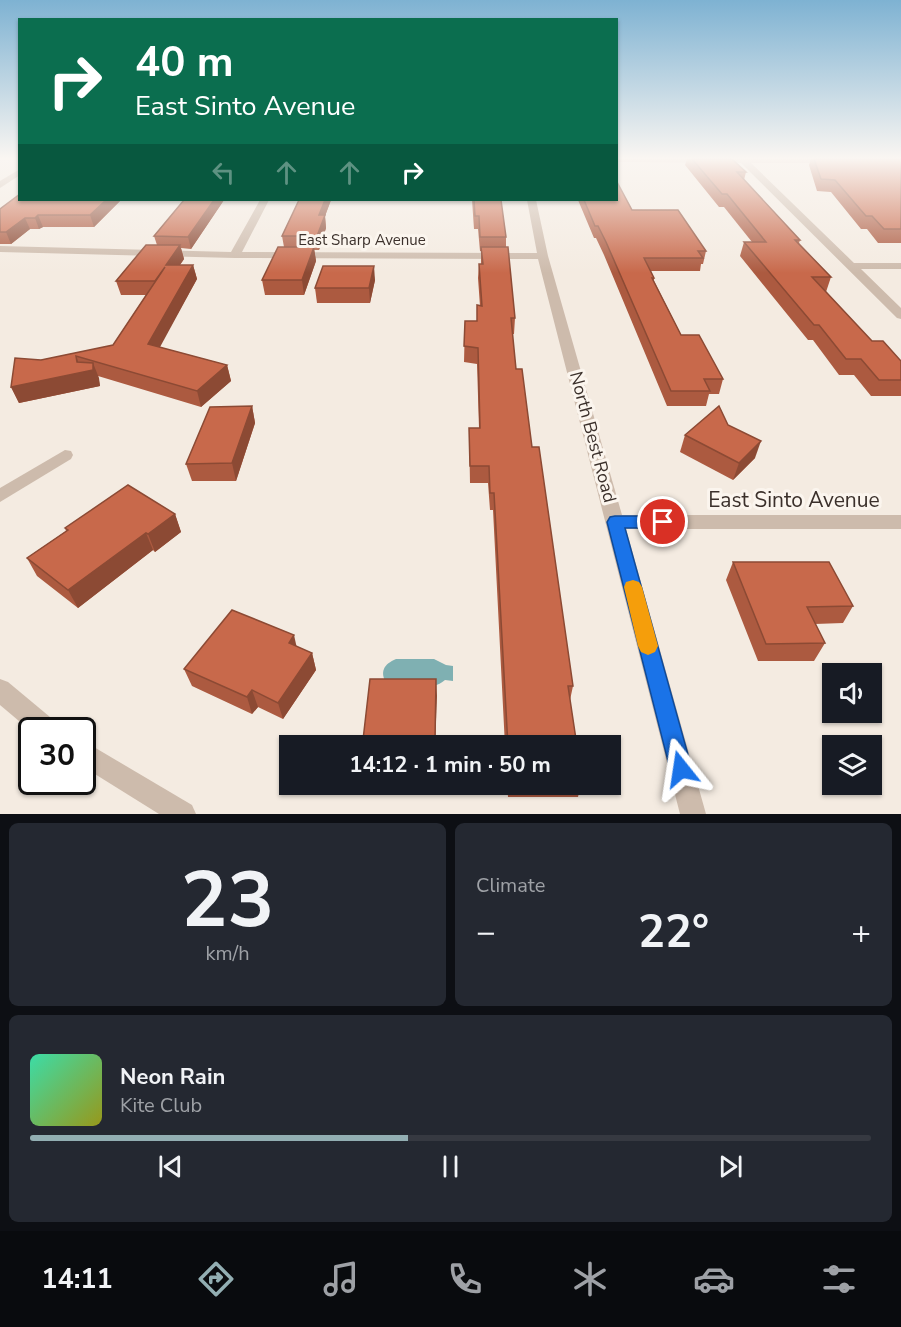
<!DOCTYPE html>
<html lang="en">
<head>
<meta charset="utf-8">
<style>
	:root { --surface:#171b24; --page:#242831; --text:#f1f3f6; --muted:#9ea1a6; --line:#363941; --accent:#92aeb2 }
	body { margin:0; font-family:"Nunito Sans",sans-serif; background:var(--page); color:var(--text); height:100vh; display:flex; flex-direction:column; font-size:22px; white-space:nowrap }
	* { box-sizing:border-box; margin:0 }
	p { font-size:20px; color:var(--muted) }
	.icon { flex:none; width:33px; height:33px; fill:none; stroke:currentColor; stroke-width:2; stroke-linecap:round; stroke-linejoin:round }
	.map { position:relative; height:814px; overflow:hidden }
	.details { display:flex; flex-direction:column; gap:9px; padding:9px; background:#0d0f14; flex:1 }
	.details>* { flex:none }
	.top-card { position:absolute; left:18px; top:18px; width:600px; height:183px; border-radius:0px; box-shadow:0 2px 4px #0004; background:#0b6e4f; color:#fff; overflow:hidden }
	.controls { position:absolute; left:822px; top:663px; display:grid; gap:12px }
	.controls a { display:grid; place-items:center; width:60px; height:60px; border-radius:0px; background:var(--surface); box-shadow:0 2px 4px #0004; font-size:30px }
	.speed { position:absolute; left:18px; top:717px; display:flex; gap:12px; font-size:30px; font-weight:700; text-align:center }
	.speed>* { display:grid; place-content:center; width:78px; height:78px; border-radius:50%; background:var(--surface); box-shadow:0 2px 4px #0004; line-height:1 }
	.speed .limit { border:3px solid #111; border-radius:9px; background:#fff; color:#111 }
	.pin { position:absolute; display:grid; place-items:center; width:51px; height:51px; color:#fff; margin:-26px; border:3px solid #fff; border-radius:50%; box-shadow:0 2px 6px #0007 }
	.me { position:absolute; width:66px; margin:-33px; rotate:345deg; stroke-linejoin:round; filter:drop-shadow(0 0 4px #0008) }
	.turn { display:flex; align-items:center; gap:21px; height:126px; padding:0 18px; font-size:27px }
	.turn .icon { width:78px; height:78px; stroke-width:2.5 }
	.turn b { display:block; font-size:42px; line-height:51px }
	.lanes { display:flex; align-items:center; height:57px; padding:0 18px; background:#0003; justify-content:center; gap:30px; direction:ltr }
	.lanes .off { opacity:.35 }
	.big { font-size:45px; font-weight:700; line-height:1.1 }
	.details .card { flex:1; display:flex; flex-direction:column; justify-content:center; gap:9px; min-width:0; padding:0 21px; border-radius:9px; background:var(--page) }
	.details .dial { align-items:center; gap:0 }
	.dial b { font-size:78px; line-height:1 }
	.song { display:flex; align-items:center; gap:18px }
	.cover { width:72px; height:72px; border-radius:9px; background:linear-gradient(135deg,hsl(160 70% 55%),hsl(60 70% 35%)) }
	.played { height:6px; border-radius:3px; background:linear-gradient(90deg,var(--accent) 45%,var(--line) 45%) }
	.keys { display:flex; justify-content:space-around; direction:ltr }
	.heat { display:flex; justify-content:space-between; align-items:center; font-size:33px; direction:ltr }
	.details .tiles { flex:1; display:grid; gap:9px; grid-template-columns:1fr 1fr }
	.card:last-child { grid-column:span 2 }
	.trip { position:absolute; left:279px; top:735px; width:342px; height:60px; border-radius:0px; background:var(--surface); box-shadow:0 2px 4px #0004; font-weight:700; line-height:60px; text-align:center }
	.menu { display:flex; height:96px; justify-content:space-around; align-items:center; background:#090b0e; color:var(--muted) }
	.menu .icon { width:42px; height:42px }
	.menu .on { color:var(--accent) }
	.menu b { font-size:27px; color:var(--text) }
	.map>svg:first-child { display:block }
	.water { fill:#7fb0b2 }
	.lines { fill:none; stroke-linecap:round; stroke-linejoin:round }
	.minor { fill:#cdbbac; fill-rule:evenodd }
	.wall { fill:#ac5a40 }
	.shaded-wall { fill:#8c4a34 }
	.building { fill:#c8694b; stroke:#8c4a34; stroke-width:1.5 }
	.route { fill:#1a73e8; stroke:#114b97; stroke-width:1.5 }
	.slow { fill:#f59e0b }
	.labels { text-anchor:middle; stroke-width:6; stroke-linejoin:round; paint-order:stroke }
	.far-street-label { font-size:15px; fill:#3b302b; stroke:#fbf5ee }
	.street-label { font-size:18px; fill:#3b302b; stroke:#fbf5ee }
	.near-street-label { font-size:21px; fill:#3b302b; stroke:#fbf5ee }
</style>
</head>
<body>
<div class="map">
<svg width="901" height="814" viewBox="0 0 901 814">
	<rect width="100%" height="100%" fill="#f4ebe1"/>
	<path class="water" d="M396,659h38l12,6 7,1v15l-8,-1c-15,13 -40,6 -58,4 -8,-12 -3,-20 9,-25z"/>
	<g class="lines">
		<g class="minor">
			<polygon points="616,159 832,159 832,163 751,163 854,263 901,263 901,269 861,269 901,308 901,319 897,318 741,163 616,162"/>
			<polygon points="20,169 20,175 0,188 0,181"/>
			<polygon points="260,200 269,200 242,252 537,253 527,200 536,200 548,256 622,515 901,515 901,529 626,529 706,814 680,814 538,259 235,258 0,252 0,246 231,252"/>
			<polygon points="65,450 71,451 73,455 71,459 0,502 0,488"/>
			<polygon points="0,679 8,682 56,722 60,730 32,732 0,705"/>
			<polygon points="82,740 192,805 196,814 159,814 82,766"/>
		</g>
	</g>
	<g class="wall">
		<polygon points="687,159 692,159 746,172 744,180 800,240 799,243 831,277 826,292 872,341 901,361 901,396 871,396 854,375 839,375 813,340 808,340 740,256 744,242 752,242 724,207 719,207 685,165"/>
		<polygon points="811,159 901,159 901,243 878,243 867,229 861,229 831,192 817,191 809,165"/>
		<polygon points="20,200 121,200 94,227 43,227 39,229 30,229 11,244 0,244 0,209"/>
		<polygon points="184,200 224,200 191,249 181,248 184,259 180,265 193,265 197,279 159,347 227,365 231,381 201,407 98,376 100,386 19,403 11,387 41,360 113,345 146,295 121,295 116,281 157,245 154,236"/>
		<polygon points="299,200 331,200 325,216 326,228 319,250 314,250 316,261 304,295 265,295 262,280 284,247 282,236"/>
		<polygon points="472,200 501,200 506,237 506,247 515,318 514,334 512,334 516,369 532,447 573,686 570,700 577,746 505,746 493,510 490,510 488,483 470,483 469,428 479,428 477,364 464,362 465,321 477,321 480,306 478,278 479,264 481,264 481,251 480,251 478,229 474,229"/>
		<polygon points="578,200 616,200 632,210 706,251 703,264 701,264 700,271 651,271 654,278 654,281 681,335 723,379 719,394 709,394 706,406 667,406 604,255 596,238 594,238"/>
		<polygon points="375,280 370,303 317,303 315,288"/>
		<polygon points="252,406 255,423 236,481 192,481 186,464"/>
		<polygon points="728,425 755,458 733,480 680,452 685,435"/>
		<polygon points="175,514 181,532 155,552 153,550 78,608 37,576 27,558 66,531 65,528"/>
		<polygon points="733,562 853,606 843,623 815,624 825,643 814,661 758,661 726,580"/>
		<polygon points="296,646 312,653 316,670 283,719 258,707 252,714 192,686 184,669"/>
		<polygon points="436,679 435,746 364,746 363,740"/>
		<polygon points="507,784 581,784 578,797 508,797"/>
	</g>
	<g class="shaded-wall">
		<polygon points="106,200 121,200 94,227 90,215"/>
		<polygon points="214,200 224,200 191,249 188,237"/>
		<polygon points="325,200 331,200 325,216 326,228 319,250 317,236 319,215"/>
		<polygon points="38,215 43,227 39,229 35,218"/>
		<polygon points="25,218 30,229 11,244 6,232"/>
		<polygon points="180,245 184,259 170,279 166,265"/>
		<polygon points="314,247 316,261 304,295 302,280"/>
		<polygon points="193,265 197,279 153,360 148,344"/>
		<polygon points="374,266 375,280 370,303 369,288"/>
		<polygon points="76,356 82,372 93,363 99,378 100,386 19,403 11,387 77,362"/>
		<polygon points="227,365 231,381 201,407 197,391"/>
		<polygon points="252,406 255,423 236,481 232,463"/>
		<polygon points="761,441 755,458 733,480 739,463"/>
		<polygon points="175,514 181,532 155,552 148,534"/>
		<polygon points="146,533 153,550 78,608 68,590"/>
		<polygon points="294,635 298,653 289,643"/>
		<polygon points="312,653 316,670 283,719 278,703"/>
		<polygon points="436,679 437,696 435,746 435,740"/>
		<polygon points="252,690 258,707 252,714 247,697"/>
	</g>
	<g class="building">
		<polygon points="692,159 732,159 746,172 737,172 800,240 795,240 831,277 812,277 872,341 883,341 901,361 901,380 879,380 861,359 846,359 819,325 814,325 744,242 766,242 727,194 722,194"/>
		<polygon points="814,159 901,159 901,229 884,229 872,216 866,216 835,180 821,179"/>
		<polygon points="616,180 632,210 678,210 706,251 698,251 703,258 644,258 654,278 652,278 681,335 699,335 723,379 704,379 710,391 671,391 606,242 598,226 595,226 584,200 616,200"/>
		<polygon points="20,194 20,200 106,200 90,215 38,215 35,218 25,218 6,232 0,232 0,209"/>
		<polygon points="184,200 214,200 188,237 154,236"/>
		<polygon points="299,200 325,200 319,215 325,215 317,236 282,236"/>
		<polygon points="474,200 501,200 506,237 480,237 479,216 475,216"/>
		<polygon points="146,245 180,245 166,265 193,265 148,344 227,365 197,391 76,356 77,362 93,363 93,370 11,387 15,358 41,360 113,345 165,267 155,281 116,281"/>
		<polygon points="278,247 314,247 302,280 262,280"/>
		<polygon points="481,247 508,247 515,318 511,318 516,369 522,369 532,447 539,447 573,686 568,686 577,746 508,746 494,493 490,493 489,466 470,466 469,428 480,428 478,348 464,346 465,321 477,321 477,305 482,306 479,264 483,264"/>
		<polygon points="323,266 374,266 369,288 315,288"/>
		<polygon points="252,406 232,463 186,464 210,407"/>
		<polygon points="719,406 728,425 761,441 739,463 685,435"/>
		<polygon points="128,485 175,514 148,534 146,533 68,590 27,558 68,530 65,528"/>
		<polygon points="733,562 829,562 853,606 807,607 825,643 766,644"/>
		<polygon points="232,610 294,635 289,643 312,653 278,703 252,690 247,697 184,669"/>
		<polygon points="370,679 436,679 435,740 363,740"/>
	</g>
	<linearGradient id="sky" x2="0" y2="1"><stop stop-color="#7eb2d2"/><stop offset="0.58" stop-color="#faf6f2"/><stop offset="1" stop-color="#faf6f2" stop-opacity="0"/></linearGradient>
	<rect width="901" height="273" fill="url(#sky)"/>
	<polygon class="route" points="615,516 663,516 669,517 671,522 669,526 663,528 625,528 692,769 689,777 681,780 673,777 670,769 607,522 610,517"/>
	<polygon class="slow" points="633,580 639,582 642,587 658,646 655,652 648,655 641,652 638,646 624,587 626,582"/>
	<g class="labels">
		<g class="far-street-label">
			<text x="362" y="245">East Sharp Avenue</text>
		</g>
		<g class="street-label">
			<text transform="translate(593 437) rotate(75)" y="6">North Best Road</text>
		</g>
		<g class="near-street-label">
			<text x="794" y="507">East Sinto Avenue</text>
		</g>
	</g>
</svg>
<div class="controls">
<a><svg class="icon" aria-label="sound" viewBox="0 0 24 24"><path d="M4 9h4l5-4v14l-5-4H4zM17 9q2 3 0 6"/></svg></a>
<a><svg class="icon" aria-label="layers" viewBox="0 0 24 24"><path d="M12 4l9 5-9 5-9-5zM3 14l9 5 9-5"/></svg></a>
</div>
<div class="speed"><div class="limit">30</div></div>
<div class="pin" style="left:663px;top:522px;background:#d93025"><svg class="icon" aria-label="arrive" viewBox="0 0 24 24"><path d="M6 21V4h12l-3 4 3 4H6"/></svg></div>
<svg class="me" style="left:681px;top:769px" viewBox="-20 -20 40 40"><path d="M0-17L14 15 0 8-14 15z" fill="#1a73e8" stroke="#fff" stroke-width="4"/></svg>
<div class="trip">14:12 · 1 min · 50 m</div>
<div class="top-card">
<div class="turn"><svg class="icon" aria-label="right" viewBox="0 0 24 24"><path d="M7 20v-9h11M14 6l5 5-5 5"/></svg><div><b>40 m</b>East Sinto Avenue</div></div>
<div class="lanes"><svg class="icon off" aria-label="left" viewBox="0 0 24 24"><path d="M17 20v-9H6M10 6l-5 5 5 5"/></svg><svg class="icon off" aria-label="ahead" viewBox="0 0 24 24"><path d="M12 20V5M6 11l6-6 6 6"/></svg><svg class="icon off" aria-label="ahead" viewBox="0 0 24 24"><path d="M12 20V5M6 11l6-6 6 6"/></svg><svg class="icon" aria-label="right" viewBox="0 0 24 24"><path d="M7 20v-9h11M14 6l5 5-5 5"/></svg></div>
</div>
</div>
<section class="details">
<div class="tiles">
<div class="card dial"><b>23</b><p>km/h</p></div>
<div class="card"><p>Climate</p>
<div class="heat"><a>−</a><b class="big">22°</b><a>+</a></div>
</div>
<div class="card">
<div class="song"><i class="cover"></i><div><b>Neon Rain</b><p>Kite Club</p></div></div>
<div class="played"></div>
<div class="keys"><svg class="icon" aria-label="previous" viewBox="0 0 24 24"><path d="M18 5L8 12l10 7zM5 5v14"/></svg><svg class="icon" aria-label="pause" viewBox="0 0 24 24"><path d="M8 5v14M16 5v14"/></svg><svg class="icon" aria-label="next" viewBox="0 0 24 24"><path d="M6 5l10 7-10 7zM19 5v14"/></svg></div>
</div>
</div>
</section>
<nav class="menu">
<b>14:11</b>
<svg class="icon on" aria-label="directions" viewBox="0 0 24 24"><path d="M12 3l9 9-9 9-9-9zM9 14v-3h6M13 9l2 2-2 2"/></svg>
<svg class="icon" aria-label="music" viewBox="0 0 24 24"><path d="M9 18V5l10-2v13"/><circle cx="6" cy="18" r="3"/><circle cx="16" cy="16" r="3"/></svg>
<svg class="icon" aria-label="phone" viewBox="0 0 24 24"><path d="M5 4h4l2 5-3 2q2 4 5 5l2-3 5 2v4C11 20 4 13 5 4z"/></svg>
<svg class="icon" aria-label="climate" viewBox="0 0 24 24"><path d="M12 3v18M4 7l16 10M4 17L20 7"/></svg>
<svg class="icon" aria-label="car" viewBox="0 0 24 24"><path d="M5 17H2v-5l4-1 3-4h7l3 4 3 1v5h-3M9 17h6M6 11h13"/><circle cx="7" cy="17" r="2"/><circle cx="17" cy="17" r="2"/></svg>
<svg class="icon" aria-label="filters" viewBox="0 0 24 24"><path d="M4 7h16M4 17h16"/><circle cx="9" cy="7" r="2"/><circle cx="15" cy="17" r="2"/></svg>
</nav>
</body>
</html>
